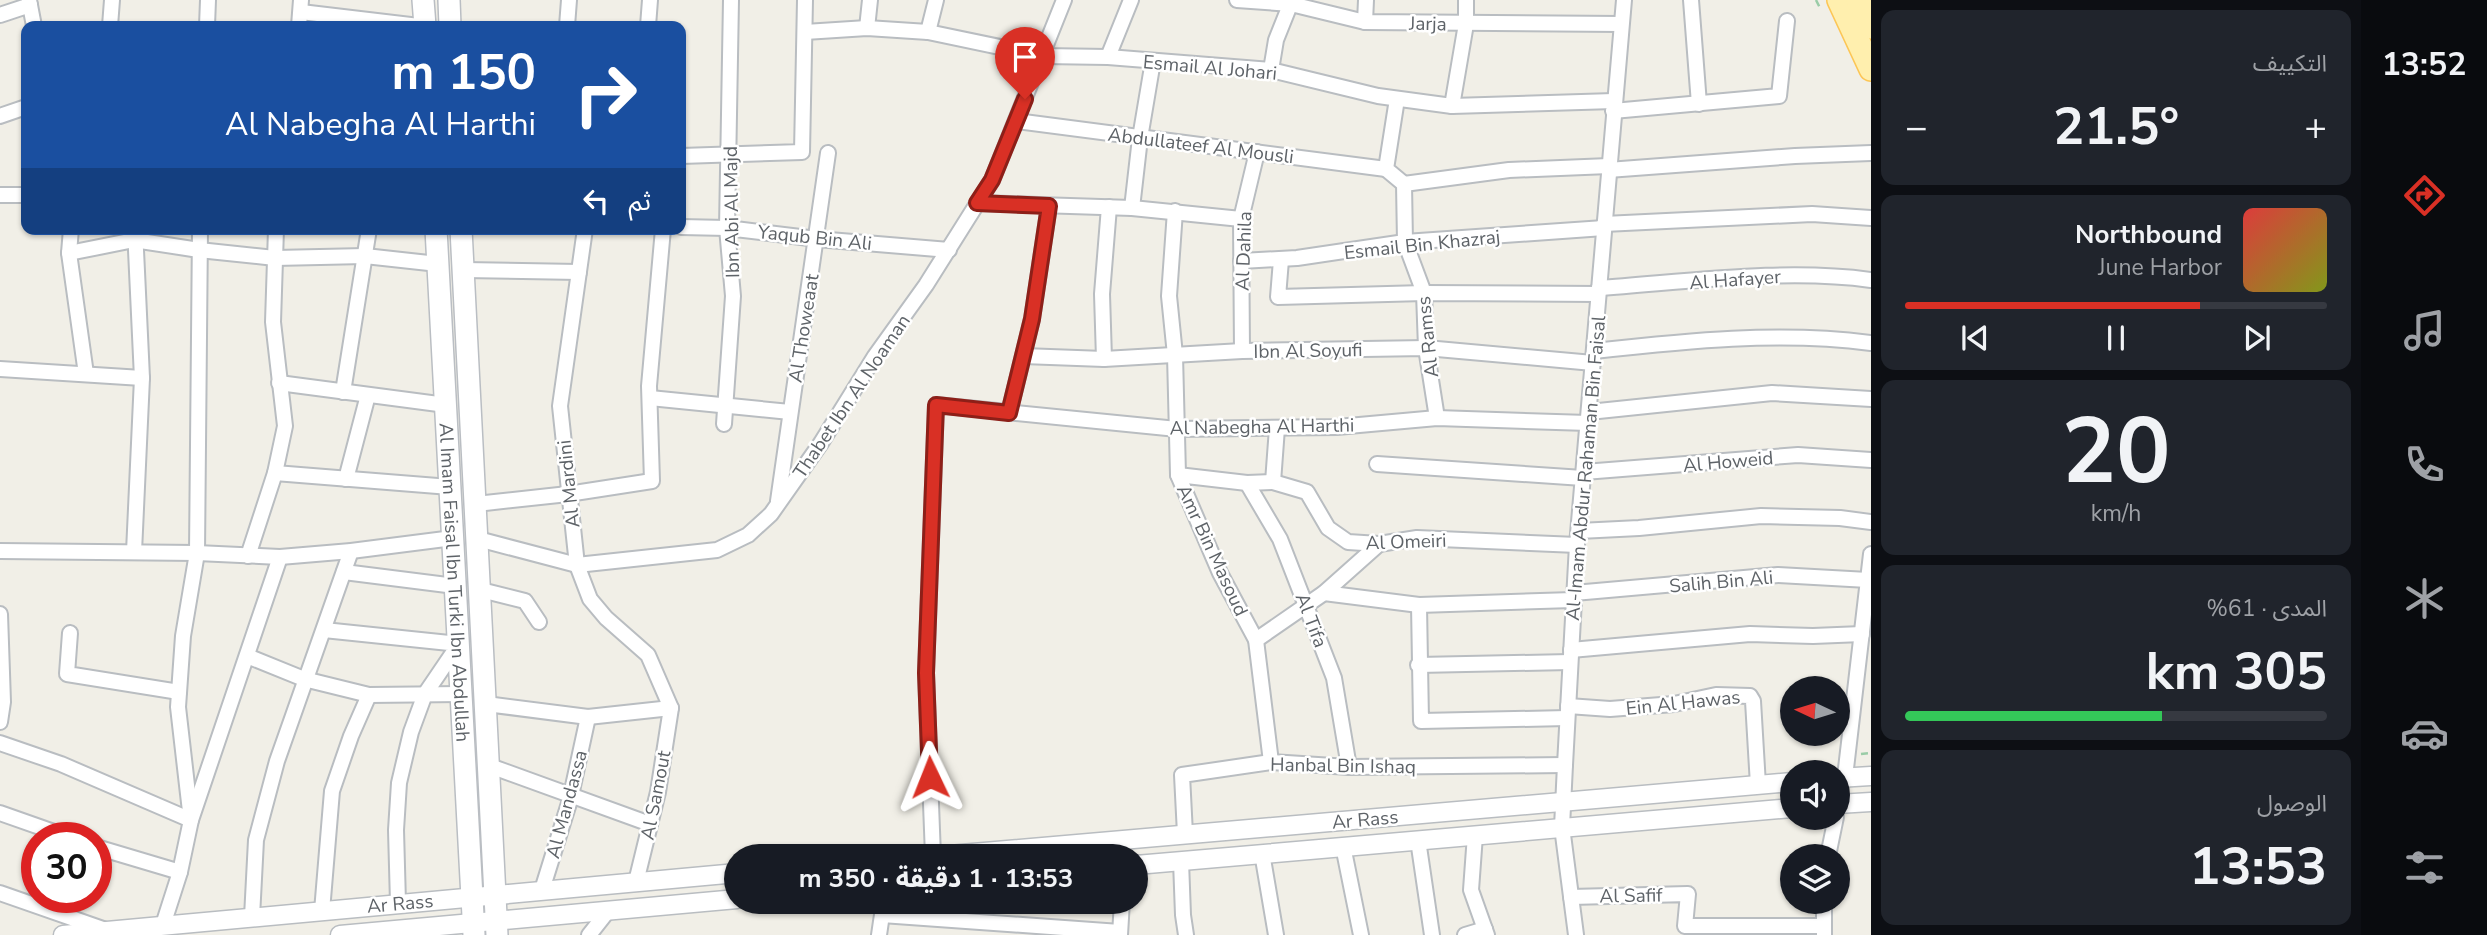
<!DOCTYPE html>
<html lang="ar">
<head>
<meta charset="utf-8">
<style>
	:root { --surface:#171b24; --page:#20242c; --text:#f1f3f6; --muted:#9ea1a6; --line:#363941; --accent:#d93025 }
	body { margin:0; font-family:"Nunito Sans","Noto Sans Arabic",sans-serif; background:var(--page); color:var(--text); direction:rtl; height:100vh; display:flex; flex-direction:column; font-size:26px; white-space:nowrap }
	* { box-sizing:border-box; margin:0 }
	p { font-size:23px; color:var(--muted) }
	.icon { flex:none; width:38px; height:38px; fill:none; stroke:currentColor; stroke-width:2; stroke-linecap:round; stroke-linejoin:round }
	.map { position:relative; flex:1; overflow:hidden; direction:ltr }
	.side { display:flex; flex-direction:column; gap:10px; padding:10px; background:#0d0f14; width:490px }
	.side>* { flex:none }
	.guide { position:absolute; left:21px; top:21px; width:665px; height:214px; border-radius:14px; box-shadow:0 2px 5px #0004; direction:rtl; background:#1a4fa0; color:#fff; overflow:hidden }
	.needle { width:46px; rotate:274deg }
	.controls { position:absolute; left:1780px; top:676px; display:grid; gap:14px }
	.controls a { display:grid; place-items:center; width:70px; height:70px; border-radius:50%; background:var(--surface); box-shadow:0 2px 5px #0004; font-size:35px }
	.speed { position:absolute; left:21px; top:822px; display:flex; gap:14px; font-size:35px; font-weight:700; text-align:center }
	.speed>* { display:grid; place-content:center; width:91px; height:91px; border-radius:50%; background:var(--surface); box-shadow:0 2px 5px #0004; line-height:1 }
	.speed .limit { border:10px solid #d22; background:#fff; color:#111 }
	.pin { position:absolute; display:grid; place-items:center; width:60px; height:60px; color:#fff; margin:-72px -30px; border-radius:50% 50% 50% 0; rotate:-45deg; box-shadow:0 0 7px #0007 }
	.pin .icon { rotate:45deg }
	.me { position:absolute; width:77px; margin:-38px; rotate:358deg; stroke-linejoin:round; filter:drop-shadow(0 0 5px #0008) }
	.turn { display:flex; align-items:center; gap:24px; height:147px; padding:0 35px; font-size:32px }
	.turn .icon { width:91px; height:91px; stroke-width:2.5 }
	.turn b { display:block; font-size:49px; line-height:60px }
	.then { display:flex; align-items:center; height:66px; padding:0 35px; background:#0003; gap:14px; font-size:26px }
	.big { font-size:52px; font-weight:700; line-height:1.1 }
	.side .card { flex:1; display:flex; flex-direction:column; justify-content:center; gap:10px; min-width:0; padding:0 24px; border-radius:14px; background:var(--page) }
	.side .dial { align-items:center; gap:0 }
	.dial b { font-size:91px; line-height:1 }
	.song { display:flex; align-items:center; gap:21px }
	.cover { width:84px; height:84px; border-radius:10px; background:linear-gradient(135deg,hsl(0 70% 55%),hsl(70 70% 35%)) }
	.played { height:7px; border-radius:4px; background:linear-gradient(90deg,var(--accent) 70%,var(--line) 70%) }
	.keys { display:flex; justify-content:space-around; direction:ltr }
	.heat { display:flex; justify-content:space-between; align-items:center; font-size:38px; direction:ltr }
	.charge { height:10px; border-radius:5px; background:linear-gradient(90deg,#34c759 61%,var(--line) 0) }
	.trip { position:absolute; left:724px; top:844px; width:424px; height:70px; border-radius:35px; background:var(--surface); box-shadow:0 2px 5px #0004; font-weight:700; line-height:70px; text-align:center; direction:rtl }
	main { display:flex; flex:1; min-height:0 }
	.dock { display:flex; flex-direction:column; width:126px; justify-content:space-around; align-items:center; background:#090b0e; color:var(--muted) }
	.dock .icon { width:49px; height:49px }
	.dock .selected { color:var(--accent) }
	.dock b { font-size:32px; color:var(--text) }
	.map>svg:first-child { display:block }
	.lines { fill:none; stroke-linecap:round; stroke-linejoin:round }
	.minor-casing { stroke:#b9bdc1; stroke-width:18 }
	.tertiary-casing { stroke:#b9bdc1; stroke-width:21 }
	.secondary-casing { stroke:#babec3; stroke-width:24 }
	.primary-casing { stroke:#fcc656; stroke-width:26 }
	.path { stroke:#9acca7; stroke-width:2.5; stroke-dasharray:7 3.5; stroke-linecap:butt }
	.minor { stroke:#fff; stroke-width:14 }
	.tertiary { stroke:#fff; stroke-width:18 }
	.secondary { stroke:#fff; stroke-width:21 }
	.primary { stroke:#ffefae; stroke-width:23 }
	.route-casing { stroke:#8d1f18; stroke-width:18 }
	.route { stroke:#d93025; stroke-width:12 }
	.labels { text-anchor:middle; stroke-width:5; stroke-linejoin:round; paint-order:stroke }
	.street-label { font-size:19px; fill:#5e6368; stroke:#fff }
</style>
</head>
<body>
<main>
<nav class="dock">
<b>13:52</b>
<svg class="icon selected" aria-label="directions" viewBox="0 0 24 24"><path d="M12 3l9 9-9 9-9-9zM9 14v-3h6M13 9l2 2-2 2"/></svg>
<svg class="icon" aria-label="music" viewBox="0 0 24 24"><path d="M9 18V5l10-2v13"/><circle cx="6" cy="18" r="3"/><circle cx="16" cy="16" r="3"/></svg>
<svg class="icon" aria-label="phone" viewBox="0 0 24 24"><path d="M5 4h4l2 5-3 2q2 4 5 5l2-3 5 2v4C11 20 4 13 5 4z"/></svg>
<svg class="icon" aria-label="climate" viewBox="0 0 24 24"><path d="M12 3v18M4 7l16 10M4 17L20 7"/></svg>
<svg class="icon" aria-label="car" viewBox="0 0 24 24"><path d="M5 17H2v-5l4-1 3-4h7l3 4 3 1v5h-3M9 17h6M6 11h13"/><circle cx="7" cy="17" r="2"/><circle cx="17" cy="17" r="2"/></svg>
<svg class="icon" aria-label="filters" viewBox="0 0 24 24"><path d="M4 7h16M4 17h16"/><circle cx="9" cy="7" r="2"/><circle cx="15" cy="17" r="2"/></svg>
</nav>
<section class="side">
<div class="card"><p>التكييف</p>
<div class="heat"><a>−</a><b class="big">21.5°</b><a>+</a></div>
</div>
<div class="card">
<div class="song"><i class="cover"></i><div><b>Northbound</b><p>June Harbor</p></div></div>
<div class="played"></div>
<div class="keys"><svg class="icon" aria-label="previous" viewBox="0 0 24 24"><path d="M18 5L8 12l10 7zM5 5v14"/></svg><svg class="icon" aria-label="pause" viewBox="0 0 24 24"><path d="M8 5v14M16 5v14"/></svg><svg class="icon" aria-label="next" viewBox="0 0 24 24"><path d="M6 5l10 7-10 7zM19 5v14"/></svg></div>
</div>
<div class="card dial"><b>20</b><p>km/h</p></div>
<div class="card"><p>المدى · 61%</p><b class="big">305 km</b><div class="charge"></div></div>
<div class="card"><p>الوصول</p><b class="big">13:53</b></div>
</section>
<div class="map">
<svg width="1871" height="935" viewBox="0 0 1871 935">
	<rect width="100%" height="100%" fill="#f1efe7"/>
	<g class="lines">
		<g class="minor-casing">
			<g id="minor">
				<polyline points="29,0 34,26"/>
				<polyline points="1237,0 1291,4 1365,22 1621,24"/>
				<polyline points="1691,0 1699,104"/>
				<polyline points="301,12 419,26"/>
				<polyline points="0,15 30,5"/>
				<polyline points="1365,22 1366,0"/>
				<polyline points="110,26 112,0"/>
				<polyline points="207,26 208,0"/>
				<polyline points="299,26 301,0"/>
				<polyline points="567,26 569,0"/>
				<polyline points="648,26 650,0"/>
				<polyline points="867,28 870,0"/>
				<polyline points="805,32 867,28 928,32 1043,56 1108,57 1271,70 1378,96 1452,106 1614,101"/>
				<polyline points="928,32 936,0"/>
				<polyline points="1108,57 1131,0"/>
				<polyline points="1271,70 1276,40 1292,0"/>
				<polyline points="1397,99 1386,169 1404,184 1405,242 1424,293 1426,348 1437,418"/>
				<polyline points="1452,106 1466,24 1466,0"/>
				<polyline points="1613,111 1779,96 1787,21"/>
				<polyline points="0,116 26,107"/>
				<polyline points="1016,121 1386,169"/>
				<polyline points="681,156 802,152 805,0"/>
				<polyline points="1608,170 1795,156 1871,153"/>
				<polyline points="1404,184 1509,170 1609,166"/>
				<polyline points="0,195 26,195"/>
				<polyline points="977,203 1132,208 1241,219"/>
				<polyline points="1132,208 1140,138 1153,61"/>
				<polyline points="1175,211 1169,296 1175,355 1178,475 1220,573 1256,640 1271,762"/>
				<polyline points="1604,224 1812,214 1871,218"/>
				<polyline points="681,227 727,228 817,239 949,250"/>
				<polyline points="71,229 69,253 86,374"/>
				<polyline points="585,229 560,406 577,565 590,599 606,618 648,655 671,708 658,792 636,882"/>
				<polyline points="69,253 134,240 199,250 275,258 365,256 438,264"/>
				<polyline points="1281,260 1278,297 1424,293 1598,294"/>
				<polyline points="1241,261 1297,258 1405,242 1604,228"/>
				<polyline points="464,270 579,272"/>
				<path d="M1599,288c87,-6 186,-20 272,-8"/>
				<polyline points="1242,351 1241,219 1257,152"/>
				<path d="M1594,351c92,-10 184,-20 277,-8"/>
				<polyline points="1023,356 1104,359 1242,351 1426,348 1593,363"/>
				<polyline points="1104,359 1102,294 1109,207"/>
				<polyline points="0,369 142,378"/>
				<polyline points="279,383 446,405"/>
				<polyline points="343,392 369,229"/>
				<polyline points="650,398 790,412"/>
				<polyline points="1589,412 1772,393 1871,399"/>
				<polyline points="1009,413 1032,319 1049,206"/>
				<polyline points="724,424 733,296 727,228 731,0"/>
				<polyline points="1377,464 1583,478"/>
				<polyline points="1584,472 1798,455 1871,460"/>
				<polyline points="275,473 450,487"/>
				<polyline points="1178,475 1247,483 1273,482 1307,492 1328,528 1348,542 1379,544 1417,538 1577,545"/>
				<polyline points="346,479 368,395"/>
				<polyline points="1273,482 1277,428"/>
				<polyline points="1247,483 1280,539 1334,678 1349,767"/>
				<polyline points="778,501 828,153"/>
				<polyline points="476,504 568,494 652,481 649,386 663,229"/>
				<polyline points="1579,531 1639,528 1761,516 1840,518 1871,522"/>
				<polyline points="478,539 577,565 717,550 748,535 771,514 821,443 875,356 926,285 992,180 1064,0"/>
				<polyline points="0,551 197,553 280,557 351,551 453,538"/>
				<polyline points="134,552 142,378 135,229"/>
				<polyline points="248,556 275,473 285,426 273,322 276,229"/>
				<polyline points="344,572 455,586"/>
				<polyline points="481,590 525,601 539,622"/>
				<polyline points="1324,593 1419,605 1573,600"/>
				<polyline points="1574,593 1778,575 1868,580"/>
				<polyline points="1419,605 1421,721 1567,718"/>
				<polyline points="0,614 3,702 0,722"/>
				<polyline points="324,630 459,644 425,694 411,732 399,783 396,830 398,903"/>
				<polyline points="70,633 67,674 179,692"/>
				<polyline points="1256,640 1324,593 1379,544"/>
				<polyline points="1571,650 1750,634 1813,636 1862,634"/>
				<polyline points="247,656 304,679 369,695 461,694"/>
				<polyline points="1418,665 1570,662"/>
				<polyline points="486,704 588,717 671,708"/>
				<polyline points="1568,706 1610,709 1674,704 1716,695 1750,696 1753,701 1758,785"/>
				<polyline points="0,743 61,764 191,820 280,557"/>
				<polyline points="490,766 650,824"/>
				<polyline points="1845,777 1871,554"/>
				<polyline points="0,813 71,838"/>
				<polyline points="1185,834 1182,775 1271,762 1349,767 1565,765"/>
				<polyline points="1475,835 1471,890 1487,935"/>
				<polyline points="1418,840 1432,935"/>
				<polyline points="1343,846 1361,935"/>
				<polyline points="96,847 180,872"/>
				<polyline points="1262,853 1276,935"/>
				<polyline points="933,856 926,673 936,405 1177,429 1337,427 1437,418 1588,423"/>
				<polyline points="1828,856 1836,817"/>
				<polyline points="1181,861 1183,915 1186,935"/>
				<polyline points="542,890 570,800 588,717"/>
				<polyline points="0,893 106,930"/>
				<polyline points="1571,897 1688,894 1685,926 1824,926"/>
				<polyline points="1824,901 1824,935"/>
				<polyline points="322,911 332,791 351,736 369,695"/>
				<polyline points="882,915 1120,932"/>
				<polyline points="252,917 256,840 277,761 351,551"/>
				<polyline points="163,925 180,872 191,820 178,707 183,636 197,553 200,229"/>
				<polyline points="589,935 608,911"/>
				<polyline points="879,935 884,901"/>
				<polyline points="1120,935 1122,901"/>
				<polyline points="1465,935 1485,929"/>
				<polyline points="1576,935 1562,827 1565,765 1577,545 1624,0"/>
			</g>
		</g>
		<g class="tertiary-casing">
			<g id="tertiary">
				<polyline points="1838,778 1871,776"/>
				<polyline points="1838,804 1871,802"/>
				<polyline points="938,856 1792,782"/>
				<polyline points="1136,865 1792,808"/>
				<polyline points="63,935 737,873"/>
				<polyline points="340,935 737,899"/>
			</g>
		</g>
		<g class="secondary-casing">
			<g id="secondary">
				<polyline points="423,0 425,26"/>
				<polyline points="449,0 450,26"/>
				<path id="s1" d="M436,229l38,706"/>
				<polyline points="461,229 497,935"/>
			</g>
		</g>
		<g class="primary-casing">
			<g id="primary">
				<polyline points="1839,0 1871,69"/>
				<polyline points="1858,0 1871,27"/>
			</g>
		</g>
		<g class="path">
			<polyline points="1816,0 1820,8"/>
			<polyline points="1861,754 1871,753"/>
		</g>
		<use href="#minor" class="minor"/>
		<use href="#tertiary" class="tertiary"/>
		<use href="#secondary" class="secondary"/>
		<use href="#primary" class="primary"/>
	</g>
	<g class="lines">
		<g class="route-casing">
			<polyline id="route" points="930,777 926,673 936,405 1009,413 1032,319 1049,206 977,203 992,180 1025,99"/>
		</g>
		<use href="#route" class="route"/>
	</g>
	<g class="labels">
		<g class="street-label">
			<text transform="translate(1428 23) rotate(1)" y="7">Jarja</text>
			<text transform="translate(1210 67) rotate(5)" y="7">Esmail Al Johari</text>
			<text transform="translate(1201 145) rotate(7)" y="7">Abdullateef Al Mousli</text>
			<text transform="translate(731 212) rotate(-91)" y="7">Ibn Abi Al Majd</text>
			<text transform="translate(815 237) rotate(6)" y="7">Yaqub Bin Ali</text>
			<text transform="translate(1422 244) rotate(-6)" y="7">Esmail Bin Khazraj</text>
			<text transform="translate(1243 251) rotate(-88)" y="7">Al Dahila</text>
			<text transform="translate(1735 279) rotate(-4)" y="7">Al Hafayer</text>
			<text transform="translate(803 328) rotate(-81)" y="7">Al Thoweaat</text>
			<text transform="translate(1427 337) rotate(-96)" y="7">Al Ramss</text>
			<text transform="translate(1308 350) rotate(-1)" y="7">Ibn Al Soyufi</text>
			<text transform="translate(851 396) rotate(-56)" y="7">Thabet Ibn Al Noaman</text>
			<text transform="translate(1262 426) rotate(-1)" y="7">Al Nabegha Al Harthi</text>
			<text transform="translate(1728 461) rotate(-5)" y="7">Al Howeid</text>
			<text transform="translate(1585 468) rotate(-85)" y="7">Al-Imam Abdur Rahaman Bin Faisal</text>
			<text transform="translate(568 484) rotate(-96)" y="7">Al Mardini</text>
			<text transform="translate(1406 541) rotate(-2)" y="7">Al Omeiri</text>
			<text transform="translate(1213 550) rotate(65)" y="7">Amr Bin Masoud</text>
			<text transform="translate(1721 581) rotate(-5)" y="7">Salih Bin Ali</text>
			<text dy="7" stroke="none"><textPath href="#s1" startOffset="354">Al Imam Faisal Ibn Turki Ibn Abdullah</textPath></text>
			<text transform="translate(1312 620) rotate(69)" y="7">Al Tifa</text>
			<text transform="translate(1683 702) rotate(-6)" y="7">Ein Al Hawas</text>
			<text transform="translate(1343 765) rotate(1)" y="7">Hanbal Bin Ishaq</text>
			<text transform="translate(655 795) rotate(-79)" y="7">Al Samout</text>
			<text transform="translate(566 804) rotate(-75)" y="7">Al Mandassa</text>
			<text transform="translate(1365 819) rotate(-5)" y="7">Ar Rass</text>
			<text transform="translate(1631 895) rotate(-1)" y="7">Al Safif</text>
			<text transform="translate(400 903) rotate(-5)" y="7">Ar Rass</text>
		</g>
	</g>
</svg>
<div class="controls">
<a><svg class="needle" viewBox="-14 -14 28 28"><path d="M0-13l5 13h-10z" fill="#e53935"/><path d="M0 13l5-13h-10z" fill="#9ea1a6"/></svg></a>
<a><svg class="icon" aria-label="sound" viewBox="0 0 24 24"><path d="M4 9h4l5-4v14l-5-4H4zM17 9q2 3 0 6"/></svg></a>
<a><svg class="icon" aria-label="layers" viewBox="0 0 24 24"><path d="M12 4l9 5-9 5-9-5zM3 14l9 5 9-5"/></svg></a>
</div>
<div class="speed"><div class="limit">30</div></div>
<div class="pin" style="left:1025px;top:99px;background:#d93025"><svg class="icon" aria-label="arrive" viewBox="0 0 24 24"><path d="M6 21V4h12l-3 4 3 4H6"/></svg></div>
<svg class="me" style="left:930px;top:777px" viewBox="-20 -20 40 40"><path d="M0-17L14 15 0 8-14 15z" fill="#d93025" stroke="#fff" stroke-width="4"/></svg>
<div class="trip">13:53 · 1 دقيقة · 350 m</div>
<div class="guide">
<div class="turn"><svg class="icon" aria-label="right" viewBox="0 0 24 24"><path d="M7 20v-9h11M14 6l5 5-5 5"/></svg><div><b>150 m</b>Al Nabegha Al Harthi</div></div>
<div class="then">ثم<svg class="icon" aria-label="left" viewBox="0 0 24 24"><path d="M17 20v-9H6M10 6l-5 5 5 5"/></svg></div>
</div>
</div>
</main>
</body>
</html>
